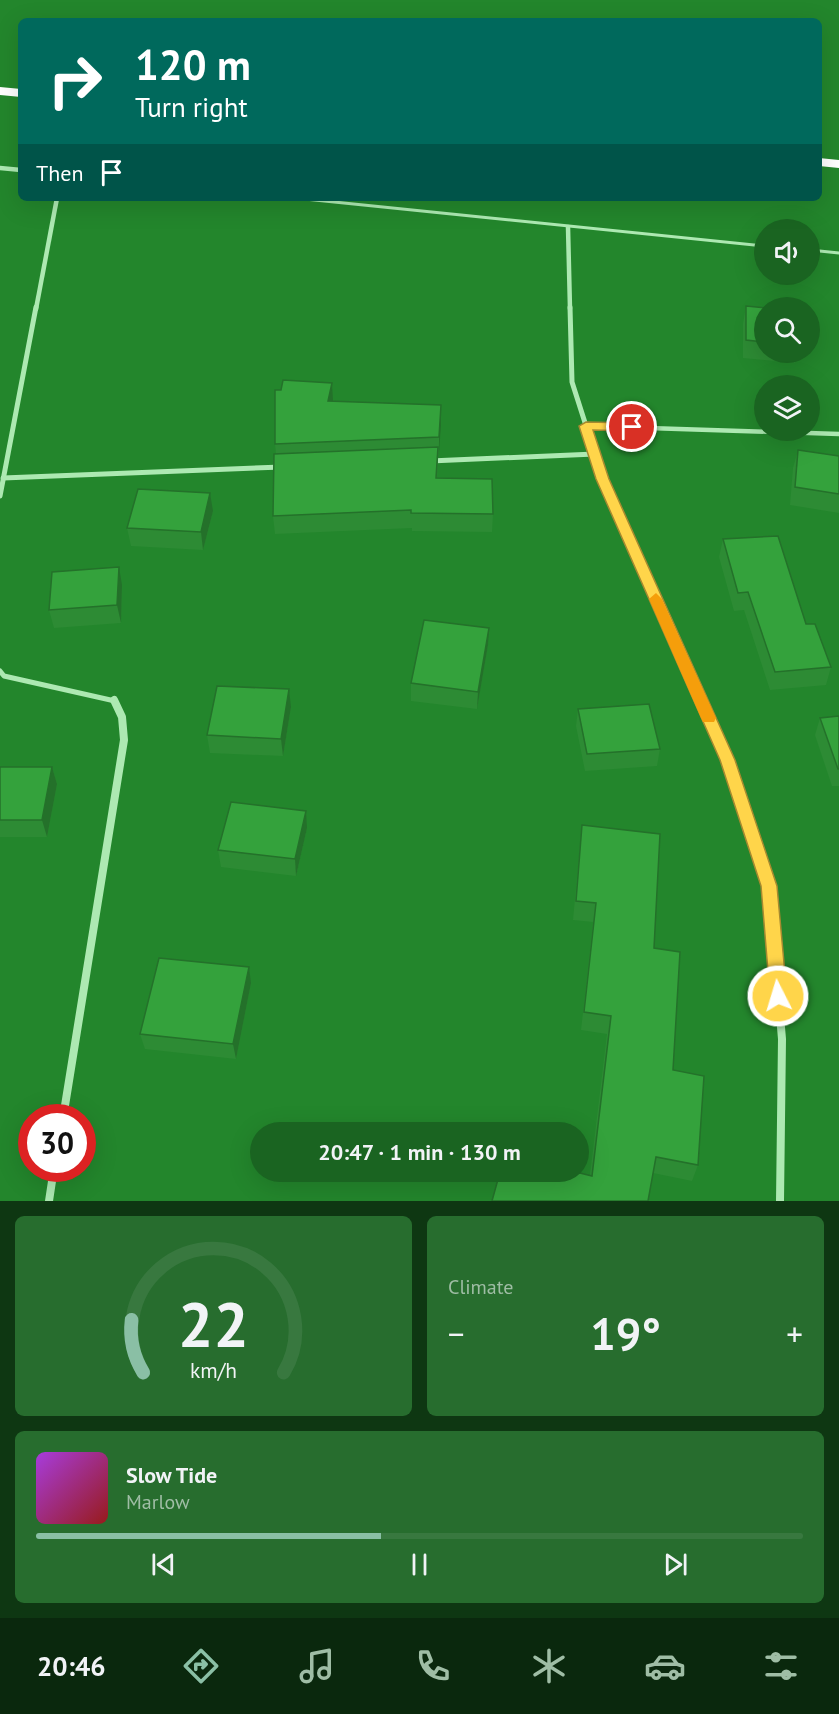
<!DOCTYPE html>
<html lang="en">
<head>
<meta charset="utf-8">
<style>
	:root { --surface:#1a6421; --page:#276d2e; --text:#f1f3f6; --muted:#9fbda5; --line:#38783f; --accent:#8abfa5 }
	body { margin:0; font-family:"PT Sans",sans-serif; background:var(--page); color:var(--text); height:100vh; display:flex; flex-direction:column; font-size:22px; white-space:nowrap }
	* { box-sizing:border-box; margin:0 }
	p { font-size:20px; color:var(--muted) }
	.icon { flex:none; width:33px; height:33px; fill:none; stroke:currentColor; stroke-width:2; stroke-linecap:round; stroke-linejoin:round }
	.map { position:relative; height:1201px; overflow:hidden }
	.panel { display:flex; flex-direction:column; gap:15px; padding:15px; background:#0e3712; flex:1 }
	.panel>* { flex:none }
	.hud { position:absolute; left:18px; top:18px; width:804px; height:183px; border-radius:9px; box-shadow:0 6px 24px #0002; background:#00695c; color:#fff; overflow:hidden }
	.fabs { position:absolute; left:754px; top:219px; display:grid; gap:12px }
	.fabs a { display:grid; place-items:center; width:66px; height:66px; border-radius:50%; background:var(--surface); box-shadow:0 6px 24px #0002; font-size:30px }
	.speed { position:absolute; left:18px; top:1104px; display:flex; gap:12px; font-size:30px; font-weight:700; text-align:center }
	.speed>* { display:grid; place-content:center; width:78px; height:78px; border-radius:50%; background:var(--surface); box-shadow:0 6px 24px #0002; line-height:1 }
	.speed .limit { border:9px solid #d22; background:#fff; color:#111 }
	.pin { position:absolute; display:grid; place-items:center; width:51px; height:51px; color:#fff; margin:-26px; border:3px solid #fff; border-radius:50%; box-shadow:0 2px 6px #0007 }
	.me { position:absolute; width:66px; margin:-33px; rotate:355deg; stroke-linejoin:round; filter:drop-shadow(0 0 4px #0008) }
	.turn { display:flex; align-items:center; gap:21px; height:126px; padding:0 18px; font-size:27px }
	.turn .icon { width:78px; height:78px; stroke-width:2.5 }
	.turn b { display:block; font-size:42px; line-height:51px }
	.then { display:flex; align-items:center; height:57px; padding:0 18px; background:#0003; gap:12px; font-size:22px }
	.big { font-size:45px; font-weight:700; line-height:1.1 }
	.panel .widget { flex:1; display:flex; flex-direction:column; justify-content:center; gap:9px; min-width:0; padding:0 21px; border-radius:9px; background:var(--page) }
	.panel .dial { align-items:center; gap:0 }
	.dial svg { height:156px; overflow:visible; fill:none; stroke:var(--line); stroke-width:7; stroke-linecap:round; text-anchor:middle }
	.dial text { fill:var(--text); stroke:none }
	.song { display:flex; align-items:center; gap:18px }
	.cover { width:72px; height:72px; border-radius:9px; background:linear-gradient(135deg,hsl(280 70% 55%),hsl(0 70% 35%)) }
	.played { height:6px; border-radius:3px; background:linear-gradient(90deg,var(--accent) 45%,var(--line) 45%) }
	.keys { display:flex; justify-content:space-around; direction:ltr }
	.heat { display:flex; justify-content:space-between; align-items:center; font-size:33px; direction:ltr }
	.panel .tiles { flex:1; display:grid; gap:15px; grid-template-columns:1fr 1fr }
	.widget:last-child { grid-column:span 2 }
	.trip { position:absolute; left:250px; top:1122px; width:339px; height:60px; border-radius:30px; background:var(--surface); box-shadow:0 6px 24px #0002; font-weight:700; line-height:60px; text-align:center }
	.tabs { display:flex; height:96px; justify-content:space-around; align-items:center; background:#0a280d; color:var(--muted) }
	.tabs .icon { width:42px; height:42px }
	.tabs .selected { color:var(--accent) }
	.tabs b { font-size:27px; color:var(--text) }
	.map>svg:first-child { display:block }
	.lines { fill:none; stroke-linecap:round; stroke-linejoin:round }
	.lane-far1 { stroke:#ade9b2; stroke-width:3 }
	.lane { stroke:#ade9b2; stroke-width:4.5 }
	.street-far2 { stroke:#ade9b2; stroke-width:4.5 }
	.street-far1 { stroke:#ade9b2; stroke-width:5 }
	.street { stroke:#ade9b2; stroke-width:8 }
	.highway { fill:#fff; fill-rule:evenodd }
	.wall { fill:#2d8b34 }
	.shaded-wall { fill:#24712a }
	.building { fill:#34a23c; stroke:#24712a; stroke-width:1.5 }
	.route { fill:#ffd54a; stroke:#a68a30; stroke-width:1.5 }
	.slow { fill:#f59e0b }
</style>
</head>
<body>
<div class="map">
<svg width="839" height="1201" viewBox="0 0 839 1201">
	<rect width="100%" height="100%" fill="#23862c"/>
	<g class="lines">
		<g class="lane-far1">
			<polyline points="295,198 765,246"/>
			<polyline points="810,250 839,253"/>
		</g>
		<polyline class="lane" points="586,426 839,434"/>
		<g class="street-far2">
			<polyline points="0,168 21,170"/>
			<polyline points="568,227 570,309"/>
			<polyline points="36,309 57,198"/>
		</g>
		<g class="street-far1">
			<polyline points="570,307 572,382 603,479 701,701"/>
			<polyline points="430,461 595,454"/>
			<polyline points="3,478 282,467"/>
			<polyline points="0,496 36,307"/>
			<polyline points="0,671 4,676 115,701"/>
		</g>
		<g class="street">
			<polyline points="700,700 727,760 769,886 782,1039 780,1201"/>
			<polyline points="63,1118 124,740 122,717 114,700"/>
			<polyline points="49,1201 54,1168"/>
		</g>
		<g class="highway">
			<polygon points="0,87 21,89 21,97 0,95"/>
			<polygon points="819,158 839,160 839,168 819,166"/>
		</g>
	</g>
	<g class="wall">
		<polygon points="746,306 765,308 765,352 798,352 795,363 743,358 743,324"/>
		<polygon points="333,401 441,405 437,478 493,514 492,532 412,531 412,528 275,534 273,516 276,454 275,444"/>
		<polygon points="798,450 839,456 839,513 790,505 793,468"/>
		<polygon points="213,511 203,550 131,546 127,528"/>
		<polygon points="723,539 806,624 831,667 826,685 770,690 744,610 734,611 719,557"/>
		<polygon points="122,585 121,623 54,628 49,610"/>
		<polygon points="488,645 477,709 411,701 411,683"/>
		<polygon points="291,707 283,756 210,753 207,735"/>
		<polygon points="578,709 660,749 657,766 585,771 576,726"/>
		<polygon points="839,716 839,786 832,786 815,735 820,718"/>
		<polygon points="0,767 52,767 57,784 47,837 0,837"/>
		<polygon points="582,825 654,948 673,1070 698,1165 692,1181 653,1173 590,1175 607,1034 581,1030 593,922 573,920 580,844"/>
		<polygon points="307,828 296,876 221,867 218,850"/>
		<polygon points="251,983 236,1059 145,1049 140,1034"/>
	</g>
	<g class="shaded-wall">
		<polygon points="332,383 333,401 328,401"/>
		<polygon points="441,405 441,423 439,455 439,437"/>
		<polygon points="210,493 213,511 203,550 201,532"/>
		<polygon points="119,567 122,585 121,623 117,605"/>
		<polygon points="489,628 488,645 477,709 478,692"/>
		<polygon points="289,689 291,707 283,756 281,739"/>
		<polygon points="52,767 57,784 47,837 42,820"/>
		<polygon points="306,811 307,828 296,876 295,859"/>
		<polygon points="249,967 251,983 236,1059 233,1044"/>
	</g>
	<g class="building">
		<polygon points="746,306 766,308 765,308 765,342 746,340"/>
		<polygon points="283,380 332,383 328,401 441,405 439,437 275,444 275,390 281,390"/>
		<polygon points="438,447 436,478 492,479 493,514 411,513 411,510 273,516 274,454"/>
		<polygon points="798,450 839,456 839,494 795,487"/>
		<polygon points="138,489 210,493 201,532 127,528"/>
		<polygon points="778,536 806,624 815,624 831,667 775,672 748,592 738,593 723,539"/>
		<polygon points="119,567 117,605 49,610 52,572"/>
		<polygon points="424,620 489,628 478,692 411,683"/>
		<polygon points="217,686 289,689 281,739 207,735"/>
		<polygon points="649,704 660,749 587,754 578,709"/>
		<polygon points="839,716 839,769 838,769 820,718"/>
		<polygon points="0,767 52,767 42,820 0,820"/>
		<polygon points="231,802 306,811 295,859 218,850"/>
		<polygon points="582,825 660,834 654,948 680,952 673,1070 704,1076 698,1165 656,1157 648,1201 492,1201 500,1172 576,1172 592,1176 611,1016 584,1012 596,903 576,901"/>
		<polygon points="159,958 249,967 233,1044 140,1034"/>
	</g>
	<polygon class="route" points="586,422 632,423 638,427 632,431 593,430 609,479 735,760 777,886 787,996 784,1001 778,1003 773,1001 770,996 761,886 720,760 596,479 579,426"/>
	<polygon class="slow" points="656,593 662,599 716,718 714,722 703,722 701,718 649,599"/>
</svg>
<div class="fabs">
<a><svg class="icon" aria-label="sound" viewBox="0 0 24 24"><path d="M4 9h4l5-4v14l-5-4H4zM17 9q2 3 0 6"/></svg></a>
<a><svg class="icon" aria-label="search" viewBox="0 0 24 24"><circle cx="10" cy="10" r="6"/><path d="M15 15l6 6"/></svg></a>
<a><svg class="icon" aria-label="layers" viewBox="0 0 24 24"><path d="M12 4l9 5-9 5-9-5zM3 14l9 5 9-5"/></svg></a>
</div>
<div class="speed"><div class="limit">30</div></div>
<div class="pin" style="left:632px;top:427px;background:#d93025"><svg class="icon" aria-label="arrive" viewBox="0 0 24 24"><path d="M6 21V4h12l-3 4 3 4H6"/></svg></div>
<svg class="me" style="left:778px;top:996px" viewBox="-20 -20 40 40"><circle r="17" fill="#ffd54a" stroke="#fff" stroke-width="3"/><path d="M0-11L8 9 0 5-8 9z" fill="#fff"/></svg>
<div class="trip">20:47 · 1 min · 130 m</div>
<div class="hud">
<div class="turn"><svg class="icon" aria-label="right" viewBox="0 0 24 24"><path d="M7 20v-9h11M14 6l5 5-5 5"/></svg><div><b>120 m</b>Turn right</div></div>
<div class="then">Then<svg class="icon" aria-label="arrive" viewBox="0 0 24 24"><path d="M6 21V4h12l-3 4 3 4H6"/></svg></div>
</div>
</div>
<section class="panel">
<div class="tiles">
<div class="widget dial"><svg viewBox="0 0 100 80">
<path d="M14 69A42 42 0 1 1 86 69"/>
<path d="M14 69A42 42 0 0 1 8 42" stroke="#8abfa5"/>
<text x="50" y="56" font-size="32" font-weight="700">22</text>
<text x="50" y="72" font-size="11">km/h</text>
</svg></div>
<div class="widget"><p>Climate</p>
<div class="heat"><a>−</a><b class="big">19°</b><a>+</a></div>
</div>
<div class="widget">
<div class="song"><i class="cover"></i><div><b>Slow Tide</b><p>Marlow</p></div></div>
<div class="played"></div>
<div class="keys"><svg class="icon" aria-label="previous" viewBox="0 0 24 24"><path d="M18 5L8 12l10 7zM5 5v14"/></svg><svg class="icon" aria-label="pause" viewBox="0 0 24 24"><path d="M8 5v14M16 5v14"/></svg><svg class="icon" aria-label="next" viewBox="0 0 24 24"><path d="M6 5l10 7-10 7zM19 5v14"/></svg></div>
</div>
</div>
</section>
<nav class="tabs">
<b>20:46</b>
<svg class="icon selected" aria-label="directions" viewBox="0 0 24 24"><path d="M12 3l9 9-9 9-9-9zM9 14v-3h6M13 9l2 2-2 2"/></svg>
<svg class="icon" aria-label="music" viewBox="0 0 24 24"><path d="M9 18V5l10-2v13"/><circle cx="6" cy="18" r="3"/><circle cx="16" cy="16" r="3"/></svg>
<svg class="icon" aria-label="phone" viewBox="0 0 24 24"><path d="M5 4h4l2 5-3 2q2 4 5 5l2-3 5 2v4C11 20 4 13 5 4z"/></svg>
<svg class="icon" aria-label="climate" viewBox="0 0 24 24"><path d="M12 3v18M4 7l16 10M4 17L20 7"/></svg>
<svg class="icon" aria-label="car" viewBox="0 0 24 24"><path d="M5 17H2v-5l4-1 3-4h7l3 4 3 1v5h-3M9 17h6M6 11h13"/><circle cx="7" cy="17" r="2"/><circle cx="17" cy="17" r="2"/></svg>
<svg class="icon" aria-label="filters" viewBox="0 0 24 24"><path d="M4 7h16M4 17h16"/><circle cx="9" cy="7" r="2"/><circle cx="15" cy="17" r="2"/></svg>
</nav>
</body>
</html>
